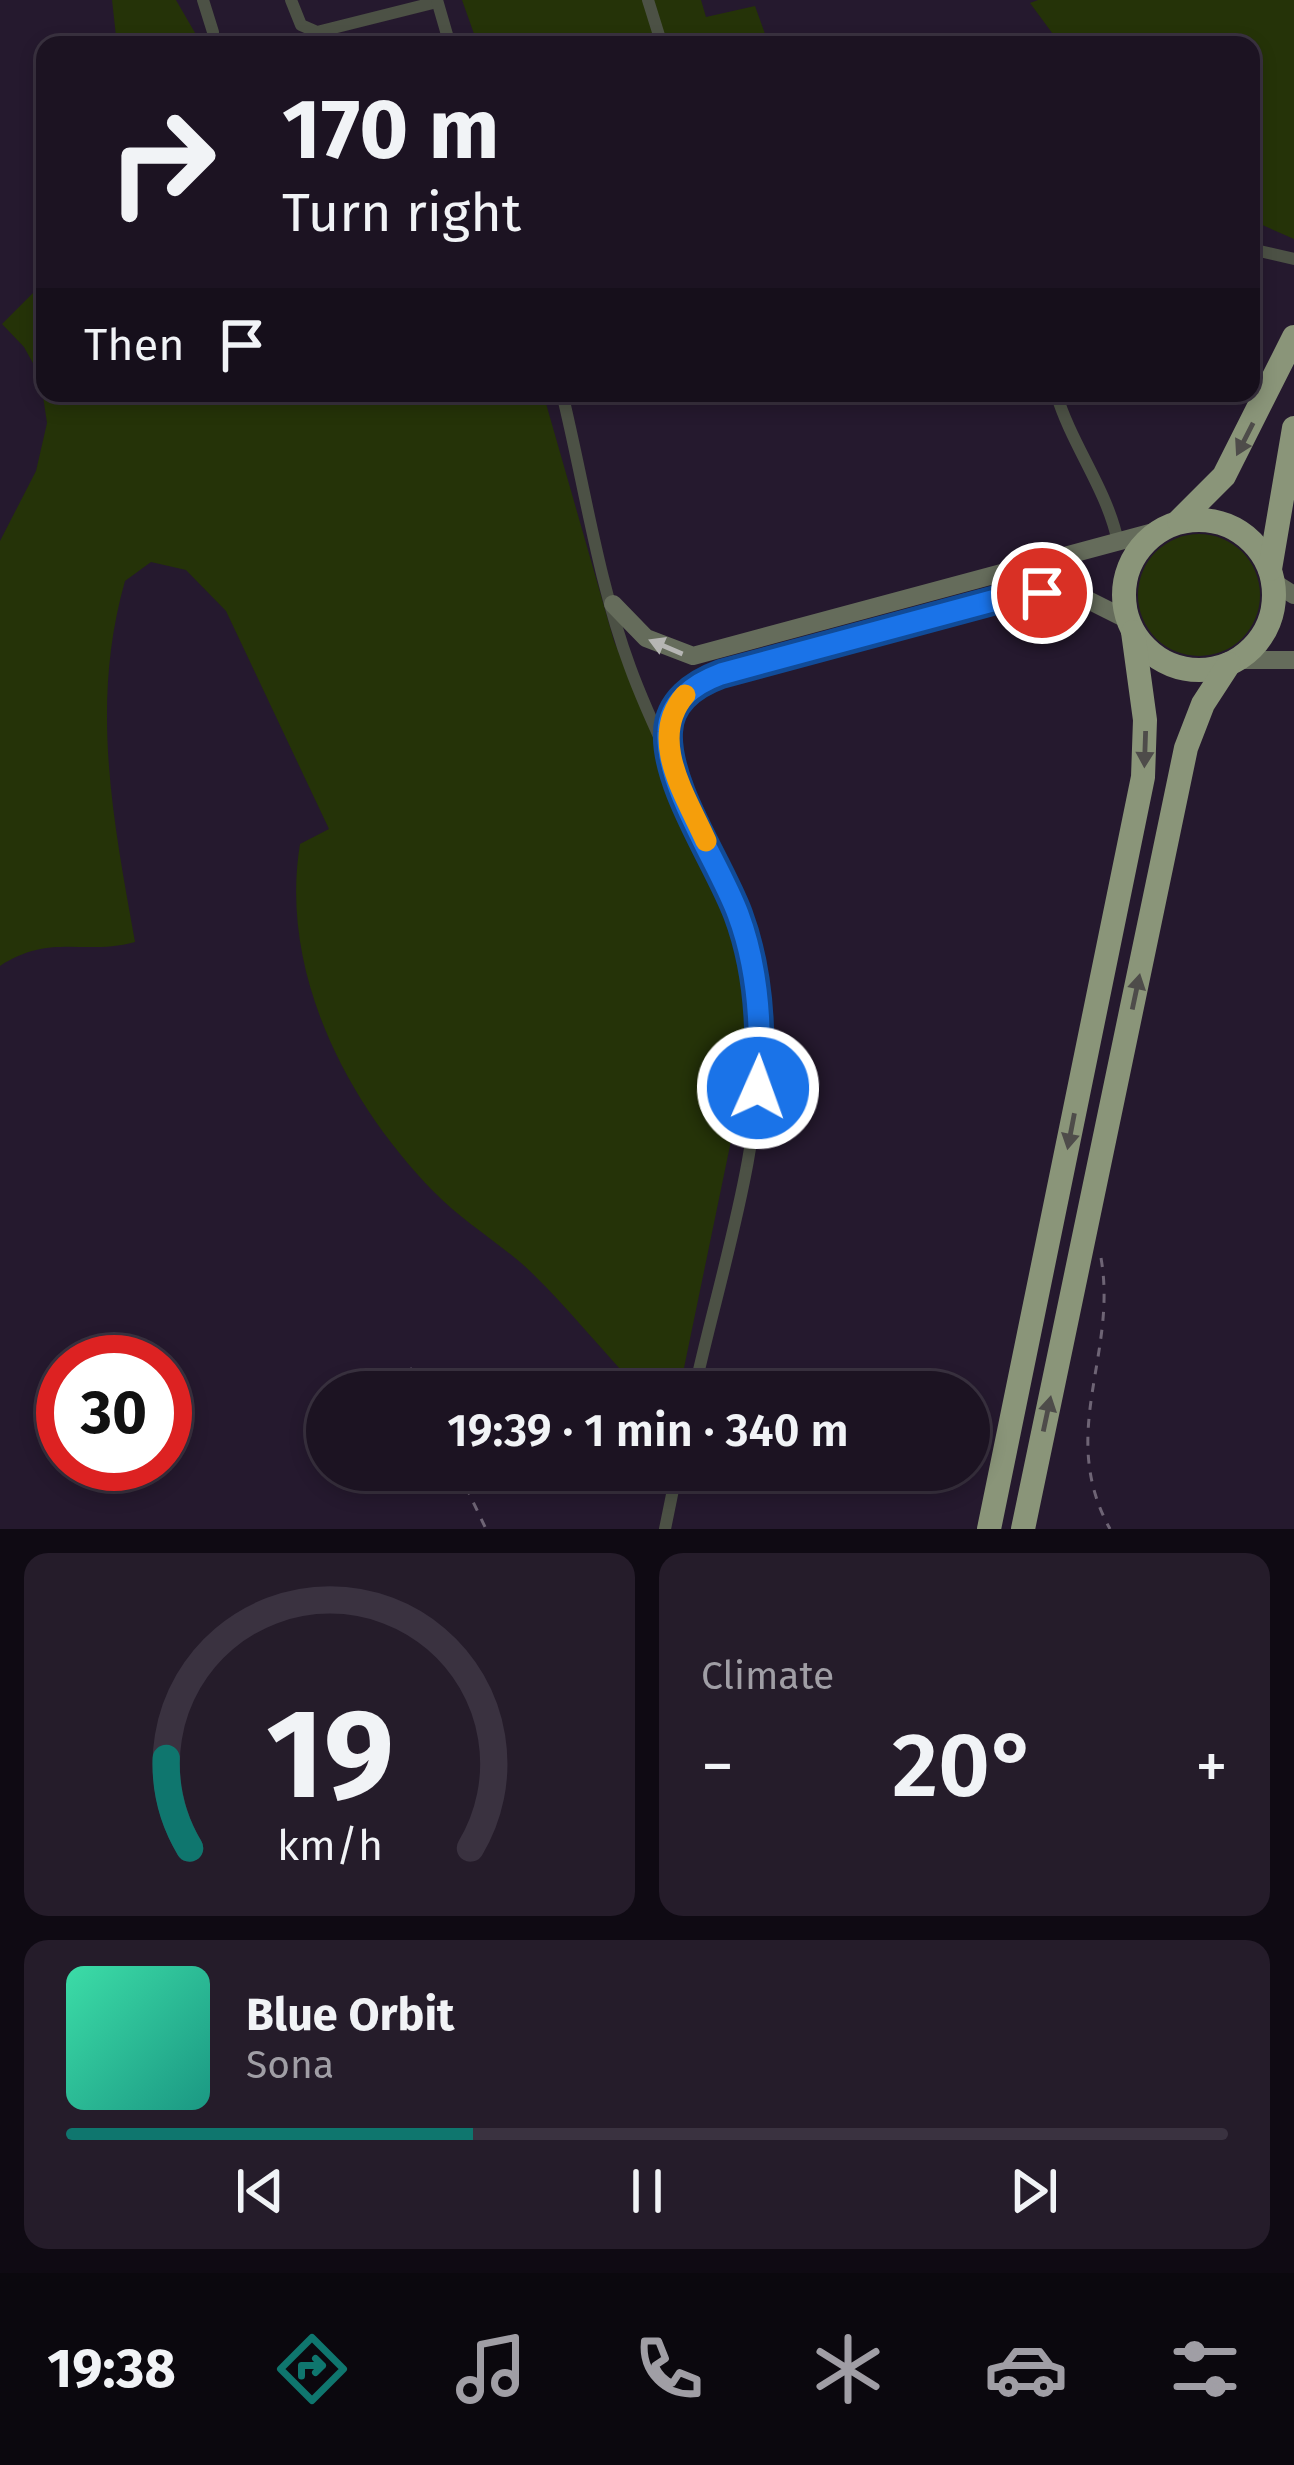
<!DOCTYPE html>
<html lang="en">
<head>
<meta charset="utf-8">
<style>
	:root { --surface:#1c1322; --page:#251c2a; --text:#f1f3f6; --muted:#a09ea5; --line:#3a3240; --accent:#0f766e }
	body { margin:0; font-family:"Fira Sans",sans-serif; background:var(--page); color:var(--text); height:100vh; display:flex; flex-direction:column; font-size:45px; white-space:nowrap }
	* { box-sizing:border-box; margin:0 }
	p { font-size:39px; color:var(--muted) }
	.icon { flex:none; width:66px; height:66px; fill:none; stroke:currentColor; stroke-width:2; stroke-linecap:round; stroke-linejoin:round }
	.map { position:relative; height:1529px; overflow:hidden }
	.drawer { display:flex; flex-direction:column; gap:24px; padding:24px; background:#0f0a13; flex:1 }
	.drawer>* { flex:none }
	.guide { position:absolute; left:36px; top:36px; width:1224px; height:366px; border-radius:24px; box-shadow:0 6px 18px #0003,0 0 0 3px var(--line); background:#1c1322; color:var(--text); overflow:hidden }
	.speed { position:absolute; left:36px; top:1335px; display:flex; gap:24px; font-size:60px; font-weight:700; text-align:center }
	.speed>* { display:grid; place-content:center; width:156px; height:156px; border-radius:50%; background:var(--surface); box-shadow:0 6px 18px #0003,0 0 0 3px var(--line); line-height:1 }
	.speed .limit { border:18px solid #d22; background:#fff; color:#111 }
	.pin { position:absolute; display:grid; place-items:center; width:102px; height:102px; color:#fff; margin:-51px; border:6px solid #fff; border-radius:50%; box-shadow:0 3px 12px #0007 }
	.me { position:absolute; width:132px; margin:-66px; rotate:2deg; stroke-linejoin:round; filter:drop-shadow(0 0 9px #0008) }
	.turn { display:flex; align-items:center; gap:42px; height:252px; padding:0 48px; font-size:54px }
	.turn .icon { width:156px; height:156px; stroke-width:2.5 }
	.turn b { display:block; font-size:84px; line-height:102px }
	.then { display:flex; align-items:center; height:114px; padding:0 48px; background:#0003; gap:24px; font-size:45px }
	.big { font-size:90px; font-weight:600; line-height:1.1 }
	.drawer .widget { flex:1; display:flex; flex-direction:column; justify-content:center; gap:18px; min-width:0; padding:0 42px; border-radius:24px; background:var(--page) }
	.drawer .dial { align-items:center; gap:0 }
	.dial svg { height:312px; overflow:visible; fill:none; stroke:var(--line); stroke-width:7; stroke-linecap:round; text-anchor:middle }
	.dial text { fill:var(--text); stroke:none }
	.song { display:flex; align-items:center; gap:36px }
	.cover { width:144px; height:144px; border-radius:18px; background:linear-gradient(135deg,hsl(160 70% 55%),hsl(170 70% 35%)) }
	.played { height:12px; border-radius:6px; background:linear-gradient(90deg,var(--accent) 35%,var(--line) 35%) }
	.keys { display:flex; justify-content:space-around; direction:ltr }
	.heat { display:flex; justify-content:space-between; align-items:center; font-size:66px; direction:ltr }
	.drawer .tiles { flex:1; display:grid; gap:24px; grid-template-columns:1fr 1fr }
	.widget:last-child { grid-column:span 2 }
	.trip { position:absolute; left:306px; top:1371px; width:684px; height:120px; border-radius:60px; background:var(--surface); box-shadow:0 6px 18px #0003,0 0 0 3px var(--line); font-weight:600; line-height:120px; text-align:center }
	.tabs { display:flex; height:192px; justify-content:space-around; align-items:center; background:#0b080e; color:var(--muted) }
	.tabs .icon { width:84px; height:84px }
	.tabs .on { color:var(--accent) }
	.tabs b { font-size:54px; color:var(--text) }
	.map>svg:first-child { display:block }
	.green { fill:#253308 }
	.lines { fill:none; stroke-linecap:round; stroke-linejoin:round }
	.path { stroke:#6e6475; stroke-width:3; stroke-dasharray:9 9; stroke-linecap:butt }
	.street { stroke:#4c5145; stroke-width:12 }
	.secondary { stroke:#656c5b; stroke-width:18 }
	.highway { stroke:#8a9579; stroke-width:24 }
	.oneway { fill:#4e4c4a }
	.oneway2 { fill:#b6b6b4 }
	.route-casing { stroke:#114b97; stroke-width:30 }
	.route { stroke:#1a73e8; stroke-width:21 }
	.slow { stroke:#f59e0b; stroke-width:21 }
</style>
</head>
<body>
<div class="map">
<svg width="1294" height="1529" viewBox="0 0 1294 1529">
	<rect width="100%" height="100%" fill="#25192e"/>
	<g class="green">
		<polygon points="112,0 176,0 202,45 117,45"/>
		<polygon points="462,0 701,0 706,17 755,6 769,45 478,45"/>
		<polygon points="1038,0 1294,0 1294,239 1251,220 1251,45 1061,45 1030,3"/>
		<path d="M45,281v112h498l71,248 122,291 15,71 -2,51 -70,338 -40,-3c-36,-37 -69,-79 -106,-115 -31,-30 -69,-51 -99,-82 -88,-90 -155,-221 -134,-348l29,-15 -103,-218 -40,-41 -35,-8 -26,19c-35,123 -12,238 10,361 -52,14 -84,-9 -135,24v-425l36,-70 11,-48 -7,-47 -16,-29 -22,-23z"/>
		<circle cx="1199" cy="595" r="61"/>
	</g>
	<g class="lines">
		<g class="path">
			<path d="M1101,1258c17,97 -44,175 9,271"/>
			<polyline points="410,1368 422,1392"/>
			<polyline points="458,1470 486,1529"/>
		</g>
		<g class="street">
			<polyline points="203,0 213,32"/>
			<polyline points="291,0 301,25 317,32 437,2"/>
			<polyline points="437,0 450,45"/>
			<polyline points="648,0 662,45"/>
			<polyline points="1251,249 1294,259"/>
			<path d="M562,393c22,90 36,188 68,274 43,119 123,229 129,358 6,117 -40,252 -65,367"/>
			<path d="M1056,393c16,53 51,96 62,149"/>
			<polyline points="665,1529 677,1470"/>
		</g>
		<g class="secondary">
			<polyline points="1273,582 1294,595"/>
			<polyline points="613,604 646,638 693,656 1161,530"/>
			<polyline points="1237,660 1294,660"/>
			<path d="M676,773c-13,-47 -5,-81 44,-99l307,-81 61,7 40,20"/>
		</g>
		<g class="highway">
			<circle cx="1199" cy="595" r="75"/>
			<polyline points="1179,521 1224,476 1294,337"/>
			<polyline points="1270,569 1294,428"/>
			<polyline points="989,1529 1143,777 1145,720 1133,632"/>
			<polyline points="1023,1529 1186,748 1203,704 1229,664"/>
		</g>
	</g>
	<defs><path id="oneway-solid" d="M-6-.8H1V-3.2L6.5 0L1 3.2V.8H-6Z" transform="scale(3)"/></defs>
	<g class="oneway">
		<use href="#oneway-solid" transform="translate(1245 439) rotate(117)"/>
		<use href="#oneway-solid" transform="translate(1145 749) rotate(92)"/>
		<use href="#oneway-solid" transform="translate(1136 992) rotate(-78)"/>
		<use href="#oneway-solid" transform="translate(1071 1131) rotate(101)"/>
		<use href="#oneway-solid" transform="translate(1047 1414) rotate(-78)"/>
	</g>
	<use class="oneway2" href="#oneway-solid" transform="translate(666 647) rotate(-157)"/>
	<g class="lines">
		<g class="route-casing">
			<path id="route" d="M758,1088c4,-59 1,-118 -20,-174 -19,-51 -73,-128 -70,-182 1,-30 26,-48 53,-58l286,-77 35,-4"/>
		</g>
		<use href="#route" class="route"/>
		<path class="slow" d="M685,695c-38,44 1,101 21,146"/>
	</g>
</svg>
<div class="speed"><div class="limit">30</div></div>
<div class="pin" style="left:1042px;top:593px;background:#d93025"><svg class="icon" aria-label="arrive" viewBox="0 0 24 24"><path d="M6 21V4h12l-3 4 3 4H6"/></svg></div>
<svg class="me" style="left:758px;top:1088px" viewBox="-20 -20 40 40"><circle r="17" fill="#1a73e8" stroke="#fff" stroke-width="3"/><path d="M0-11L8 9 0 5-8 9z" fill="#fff"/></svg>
<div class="trip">19:39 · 1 min · 340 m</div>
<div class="guide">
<div class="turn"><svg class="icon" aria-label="right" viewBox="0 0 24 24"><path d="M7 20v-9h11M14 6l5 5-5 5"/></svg><div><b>170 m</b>Turn right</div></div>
<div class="then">Then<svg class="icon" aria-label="arrive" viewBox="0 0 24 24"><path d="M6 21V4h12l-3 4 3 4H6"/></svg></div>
</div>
</div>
<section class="drawer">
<div class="tiles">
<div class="widget dial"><svg viewBox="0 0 100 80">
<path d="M14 69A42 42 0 1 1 86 69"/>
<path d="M14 69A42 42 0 0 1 8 46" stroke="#0f766e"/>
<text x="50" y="56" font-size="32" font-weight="700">19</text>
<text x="50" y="72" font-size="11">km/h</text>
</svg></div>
<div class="widget"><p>Climate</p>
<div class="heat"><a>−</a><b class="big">20°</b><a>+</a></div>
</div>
<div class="widget">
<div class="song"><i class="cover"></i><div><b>Blue Orbit</b><p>Sona</p></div></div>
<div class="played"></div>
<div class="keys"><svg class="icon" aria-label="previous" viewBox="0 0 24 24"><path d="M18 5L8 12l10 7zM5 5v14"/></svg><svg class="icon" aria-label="pause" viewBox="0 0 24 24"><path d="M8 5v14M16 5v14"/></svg><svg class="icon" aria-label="next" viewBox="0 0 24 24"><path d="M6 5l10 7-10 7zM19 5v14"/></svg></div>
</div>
</div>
</section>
<nav class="tabs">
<b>19:38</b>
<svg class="icon on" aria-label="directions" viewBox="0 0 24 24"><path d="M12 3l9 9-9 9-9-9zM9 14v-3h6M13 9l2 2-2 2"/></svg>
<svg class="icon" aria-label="music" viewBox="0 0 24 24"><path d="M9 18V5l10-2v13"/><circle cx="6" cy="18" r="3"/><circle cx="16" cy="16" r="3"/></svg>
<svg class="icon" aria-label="phone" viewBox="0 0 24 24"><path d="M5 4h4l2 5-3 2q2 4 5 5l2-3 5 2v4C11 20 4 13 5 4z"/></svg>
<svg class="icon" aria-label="climate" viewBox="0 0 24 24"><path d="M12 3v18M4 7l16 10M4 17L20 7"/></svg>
<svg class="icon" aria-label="car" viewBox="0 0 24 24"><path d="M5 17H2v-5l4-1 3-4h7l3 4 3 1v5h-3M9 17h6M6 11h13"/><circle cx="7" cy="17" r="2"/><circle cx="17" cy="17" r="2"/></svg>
<svg class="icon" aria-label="filters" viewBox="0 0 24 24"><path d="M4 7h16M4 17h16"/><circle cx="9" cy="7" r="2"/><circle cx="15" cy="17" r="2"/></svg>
</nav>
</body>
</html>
